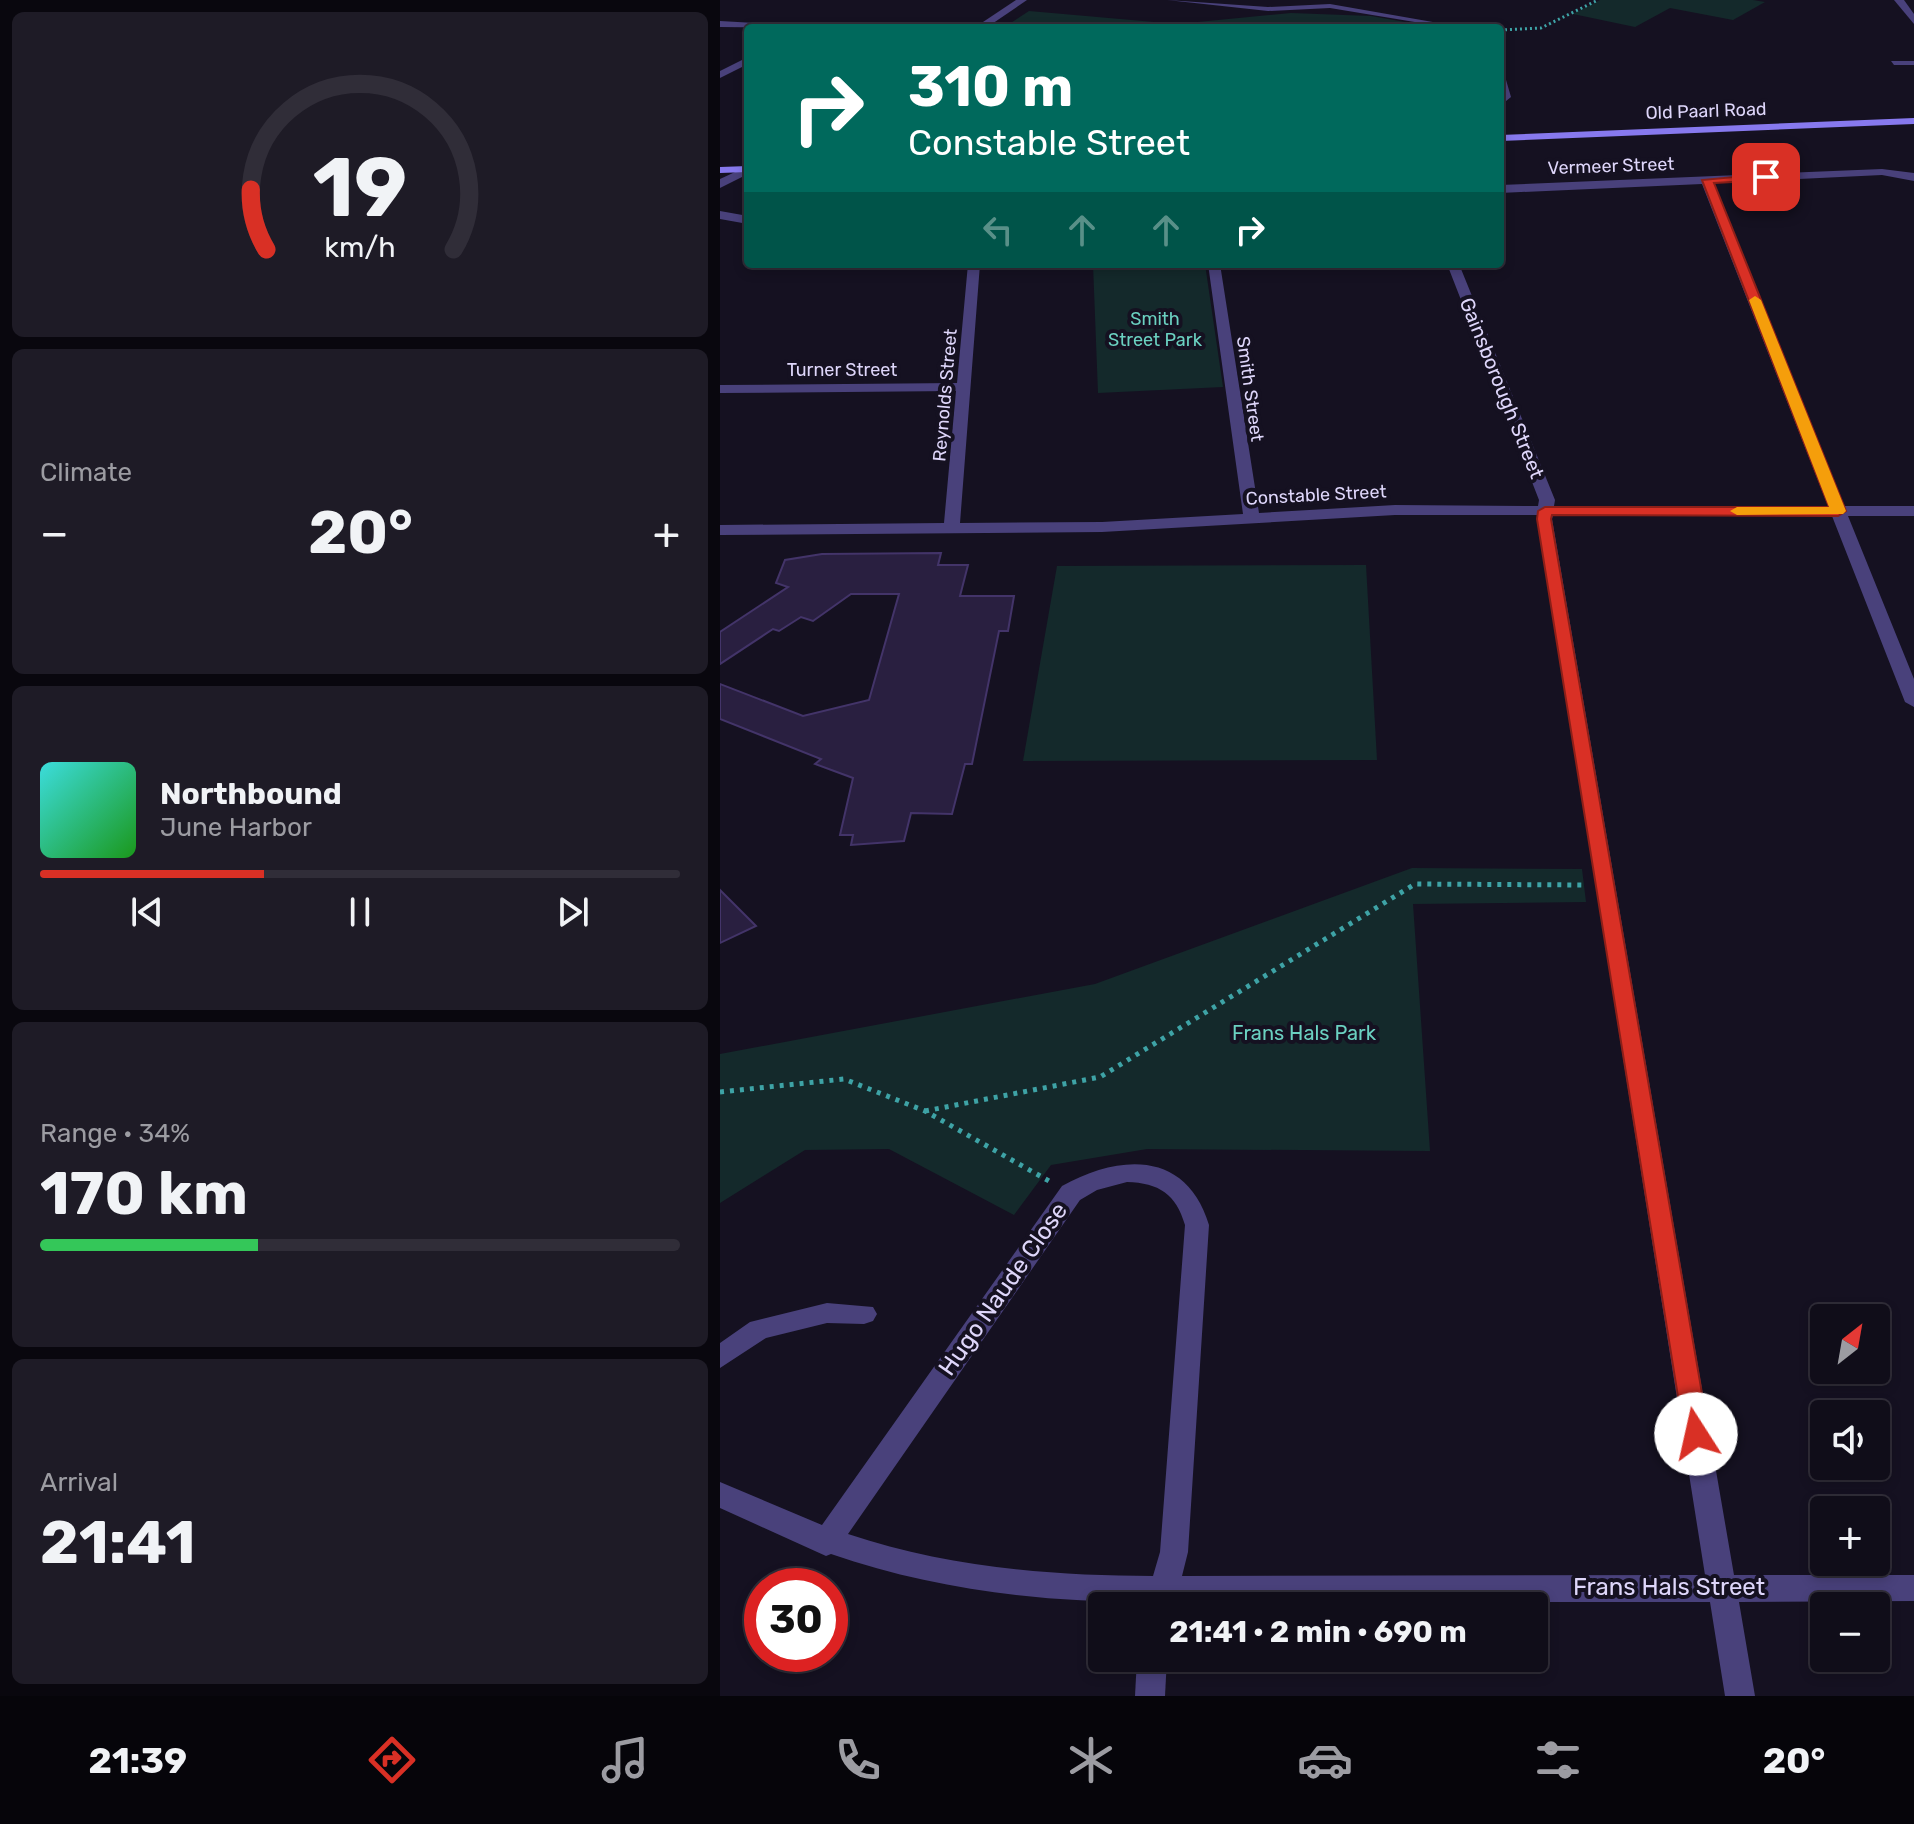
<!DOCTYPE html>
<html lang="en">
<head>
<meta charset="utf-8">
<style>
	:root { --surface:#100d19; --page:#1e1b26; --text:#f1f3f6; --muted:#9c9ca2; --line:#302d38; --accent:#d93025 }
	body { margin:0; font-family:Rubik,sans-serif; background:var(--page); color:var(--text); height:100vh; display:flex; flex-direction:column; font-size:30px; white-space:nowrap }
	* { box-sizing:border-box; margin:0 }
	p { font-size:26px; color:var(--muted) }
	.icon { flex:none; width:44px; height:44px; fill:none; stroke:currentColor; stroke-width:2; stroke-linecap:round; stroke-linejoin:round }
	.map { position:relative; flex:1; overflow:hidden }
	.side { display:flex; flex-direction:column; gap:12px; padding:12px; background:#09070e; width:720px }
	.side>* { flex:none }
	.top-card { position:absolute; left:24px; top:24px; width:760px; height:244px; border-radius:8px; box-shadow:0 4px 12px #0003,0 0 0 2px var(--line); background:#00695c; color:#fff; overflow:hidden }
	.needle { width:52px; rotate:31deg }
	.controls { position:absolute; left:1090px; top:1304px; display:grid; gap:16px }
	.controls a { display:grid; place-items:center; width:80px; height:80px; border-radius:8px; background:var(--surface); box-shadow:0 4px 12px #0003,0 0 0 2px var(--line); font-size:40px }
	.speed { position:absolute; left:24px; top:1568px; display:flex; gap:16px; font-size:40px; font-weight:700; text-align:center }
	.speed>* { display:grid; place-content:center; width:104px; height:104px; border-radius:50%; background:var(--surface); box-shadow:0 4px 12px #0003,0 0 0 2px var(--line); line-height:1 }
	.speed .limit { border:12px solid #d22; background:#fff; color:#111 }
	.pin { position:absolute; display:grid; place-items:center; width:68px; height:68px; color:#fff; margin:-34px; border-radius:16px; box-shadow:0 4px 12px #0006 }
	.me { position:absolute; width:88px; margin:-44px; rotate:350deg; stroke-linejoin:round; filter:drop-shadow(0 0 6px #0008) }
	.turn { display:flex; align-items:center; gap:28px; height:168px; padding:0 32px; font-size:36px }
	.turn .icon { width:104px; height:104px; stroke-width:2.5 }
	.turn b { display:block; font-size:56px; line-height:68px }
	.lanes { display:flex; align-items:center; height:76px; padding:0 32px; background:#0003; justify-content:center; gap:40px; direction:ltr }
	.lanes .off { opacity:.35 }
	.big { font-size:60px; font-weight:700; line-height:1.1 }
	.side .card { flex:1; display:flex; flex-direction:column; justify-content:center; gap:12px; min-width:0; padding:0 28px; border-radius:12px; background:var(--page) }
	.side .dial { align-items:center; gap:0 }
	.dial svg { height:208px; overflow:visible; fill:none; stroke:var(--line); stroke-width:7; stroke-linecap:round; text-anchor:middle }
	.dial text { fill:var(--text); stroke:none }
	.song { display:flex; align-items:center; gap:24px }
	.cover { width:96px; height:96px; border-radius:12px; background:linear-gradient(135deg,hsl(180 70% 55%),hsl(120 70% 35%)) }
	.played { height:8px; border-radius:4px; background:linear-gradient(90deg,var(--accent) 35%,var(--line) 35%) }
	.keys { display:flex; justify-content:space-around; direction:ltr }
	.heat { display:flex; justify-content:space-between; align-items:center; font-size:44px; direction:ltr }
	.charge { height:12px; border-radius:6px; background:linear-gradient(90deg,#34c759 34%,var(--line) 0) }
	.trip { position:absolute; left:368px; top:1592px; width:460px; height:80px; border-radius:8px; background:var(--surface); box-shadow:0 4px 12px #0003,0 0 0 2px var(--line); font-weight:700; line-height:80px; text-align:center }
	.dock { display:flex; height:128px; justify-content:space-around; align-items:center; background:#06050a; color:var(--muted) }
	.dock .icon { width:56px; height:56px }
	.dock .current { color:var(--accent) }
	.dock b { font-size:36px; color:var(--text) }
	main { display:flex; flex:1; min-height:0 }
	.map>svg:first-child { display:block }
	.green { fill:#14292b }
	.building { fill:#291f40; stroke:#433469; stroke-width:2 }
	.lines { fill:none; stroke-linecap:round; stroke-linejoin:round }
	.path-far1 { stroke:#3ea3a6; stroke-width:3; stroke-dasharray:2 3; stroke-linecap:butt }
	.path { stroke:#3ea3a6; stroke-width:5; stroke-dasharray:4 6; stroke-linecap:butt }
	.lane { fill:#49417b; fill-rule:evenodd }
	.street { fill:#49417b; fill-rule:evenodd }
	.secondary { fill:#8779ee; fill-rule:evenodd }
	.route { fill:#d93025; stroke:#8d1f18; stroke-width:2 }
	.slow { fill:#f59e0b }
	.labels { text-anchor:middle; stroke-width:8; stroke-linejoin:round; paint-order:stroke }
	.far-street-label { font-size:18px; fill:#ded6fa; stroke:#151121 }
	.far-park-label { font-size:18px; fill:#6bd1c1; stroke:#151121 }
	.street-label { font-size:20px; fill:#ded6fa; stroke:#151121 }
	.park-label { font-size:20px; fill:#6bd1c1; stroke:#151121 }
	.near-street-label { font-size:24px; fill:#ded6fa; stroke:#151121 }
</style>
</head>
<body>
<main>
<section class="side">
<div class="card dial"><svg viewBox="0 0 100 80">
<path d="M14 69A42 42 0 1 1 86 69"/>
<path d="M14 69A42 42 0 0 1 8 46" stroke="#d93025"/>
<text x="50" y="56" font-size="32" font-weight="700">19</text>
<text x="50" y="72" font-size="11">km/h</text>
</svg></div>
<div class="card"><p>Climate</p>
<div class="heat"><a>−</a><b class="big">20°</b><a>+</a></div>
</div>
<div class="card">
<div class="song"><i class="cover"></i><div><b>Northbound</b><p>June Harbor</p></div></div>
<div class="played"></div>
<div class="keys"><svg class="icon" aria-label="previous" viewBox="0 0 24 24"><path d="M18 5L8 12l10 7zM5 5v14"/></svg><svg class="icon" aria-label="pause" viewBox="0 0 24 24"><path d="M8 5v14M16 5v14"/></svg><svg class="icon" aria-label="next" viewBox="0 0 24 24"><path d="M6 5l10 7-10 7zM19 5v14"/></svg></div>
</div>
<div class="card"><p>Range · 34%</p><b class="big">170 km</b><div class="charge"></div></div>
<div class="card"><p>Arrival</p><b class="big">21:41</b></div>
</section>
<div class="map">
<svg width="1194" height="1696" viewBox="0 0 1194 1696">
	<rect width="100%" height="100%" fill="#151121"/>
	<g class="green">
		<polygon points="880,0 1033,0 1045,2 1013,20 950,8 915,27 853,14"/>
		<polygon points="309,11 457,24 571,13 651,16 719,28 283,28"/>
		<polygon points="373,264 485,264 503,387 378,393"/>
		<polygon points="646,565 657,760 303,761 337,566"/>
		<polygon points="692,868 862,869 866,902 693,904 710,1151 427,1149 331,1165 294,1215 169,1149 85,1150 0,1203 0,1054 375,984"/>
	</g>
	<g class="building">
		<polygon points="221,553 218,565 248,565 240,596 294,596 288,631 279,631 252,764 245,764 232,814 191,813 184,841 131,845 133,835 120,835 133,778 95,764 101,759 0,719 0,684 83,716 149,700 179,594 131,594 93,621 81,617 59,631 53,629 0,664 0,632 68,587 56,583 65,560 102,554"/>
		<polygon points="0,890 36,926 0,943"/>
	</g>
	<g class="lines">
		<polyline class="path-far1" points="780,30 821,28 878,0"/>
		<g class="path">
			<polyline points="0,1092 124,1079 205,1111 329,1181"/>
			<polyline points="205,1111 380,1077 695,884 864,885"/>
		</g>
		<g class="lane">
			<polygon points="447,0 548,7 610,4 747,28 731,28 610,8 548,11"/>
			<polygon points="1171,61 1194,61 1194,65 1174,65"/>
			<polygon points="780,71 784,73 791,97 780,106 780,100 783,97 780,86"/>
		</g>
		<g class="street">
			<polygon points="296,0 307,0 266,28 254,28"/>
			<polygon points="1174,0 1184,0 1194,14 1194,24"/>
			<polygon points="0,21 74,25 79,28 0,27"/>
			<polygon points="28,57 28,64 0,78 0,71"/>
			<polygon points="28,166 28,174 0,188 0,179"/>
			<path d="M1162,169l32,4v8l-32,-6 -168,8 130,323h70v10h-66l66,163v28l-9,-5 -73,-186 -279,-1 -1,4 182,1056h180v26l-175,1 16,94h-30l-15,-94h-535l-1,4h-30l1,-4c-106,0 -213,-13 -314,-48l-5,2 -106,-48v-26l102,43 240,-339c59,-33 125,-35 147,39l-21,327 -6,24 523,-1 -168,-1060h-142l-293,17 -382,3v-10l224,-2 12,-132 -236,2v-8l237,-2 11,-119h12l-20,259 142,-1 141,-8 -35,-250h12l39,249 136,-8 143,1 1,-6 -92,-236h12l96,236 -1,6h274l-126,-322 -202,9v-8zM407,1182c32,1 49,12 58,43l-25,327 -7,24c-102,0 -207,-9 -305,-42l232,-334 17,-10z"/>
			<polygon points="0,211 28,216 28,224 0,219"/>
			<polygon points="107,1303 153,1307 157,1314 153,1321 144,1324 107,1323 46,1338 0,1368 0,1343 30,1322"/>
			<polygon points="417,1658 447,1658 445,1696 415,1696"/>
		</g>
		<g class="secondary">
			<polygon points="1194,118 1194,124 780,141 780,135"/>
			<polygon points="28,166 28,172 0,173 0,167"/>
		</g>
	</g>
	<polygon class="route" points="1046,174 1049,180 994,183 1126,511 1118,516 832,515 831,519 989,1434 985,1441 976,1444 967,1441 964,1434 817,519 818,511 825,507 1109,507 982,180"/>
	<polygon class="slow" points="1035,296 1041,300 1126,511 1123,514 1017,515 1010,511 1017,507 1109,507 1029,300"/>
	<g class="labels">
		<g class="far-street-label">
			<text transform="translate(986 111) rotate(-2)" y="6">Old Paarl Road</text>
			<text transform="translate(891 166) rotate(-2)" y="6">Vermeer Street</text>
			<text x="122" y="376">Turner Street</text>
			<text transform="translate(530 389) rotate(82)" y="6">Smith Street</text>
			<text transform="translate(225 395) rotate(-85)" y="6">Reynolds Street</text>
			<text transform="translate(596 495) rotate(-3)" y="6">Constable Street</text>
		</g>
		<g class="far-park-label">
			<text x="435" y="325">Smith<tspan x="435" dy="21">Street Park</tspan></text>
		</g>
		<g class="street-label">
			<text transform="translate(782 388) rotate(68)" y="7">Gainsborough Street</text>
		</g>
		<g class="park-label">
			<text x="584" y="1040">Frans Hals Park</text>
		</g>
		<g class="near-street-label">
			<text transform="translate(283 1289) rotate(-55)" y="8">Hugo Naude Close</text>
			<text x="949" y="1595">Frans Hals Street</text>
		</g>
	</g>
</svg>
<div class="controls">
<a><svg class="needle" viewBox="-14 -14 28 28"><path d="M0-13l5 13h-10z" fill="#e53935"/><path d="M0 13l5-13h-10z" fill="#9c9ca2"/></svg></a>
<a><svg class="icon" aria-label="sound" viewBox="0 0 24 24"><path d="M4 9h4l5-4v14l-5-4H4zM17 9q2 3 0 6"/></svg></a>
<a>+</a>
<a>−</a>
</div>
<div class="speed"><div class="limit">30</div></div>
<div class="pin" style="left:1046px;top:177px;background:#d93025"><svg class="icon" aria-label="arrive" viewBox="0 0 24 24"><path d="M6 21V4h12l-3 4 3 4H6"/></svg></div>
<svg class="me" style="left:976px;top:1434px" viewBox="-20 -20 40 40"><circle r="19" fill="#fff"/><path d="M0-13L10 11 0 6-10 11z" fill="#d93025"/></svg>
<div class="trip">21:41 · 2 min · 690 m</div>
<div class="top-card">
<div class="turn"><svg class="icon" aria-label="right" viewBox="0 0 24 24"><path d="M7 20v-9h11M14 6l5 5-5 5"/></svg><div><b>310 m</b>Constable Street</div></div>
<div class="lanes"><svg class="icon off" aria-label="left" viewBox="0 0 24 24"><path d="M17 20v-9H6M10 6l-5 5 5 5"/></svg><svg class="icon off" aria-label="ahead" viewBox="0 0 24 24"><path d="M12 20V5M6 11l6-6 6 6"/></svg><svg class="icon off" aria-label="ahead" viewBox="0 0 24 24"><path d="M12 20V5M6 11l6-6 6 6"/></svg><svg class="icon" aria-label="right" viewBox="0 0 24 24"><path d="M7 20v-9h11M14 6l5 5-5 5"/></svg></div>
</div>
</div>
</main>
<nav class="dock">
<b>21:39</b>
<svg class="icon current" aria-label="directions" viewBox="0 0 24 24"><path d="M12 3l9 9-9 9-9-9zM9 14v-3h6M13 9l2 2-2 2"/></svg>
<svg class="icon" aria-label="music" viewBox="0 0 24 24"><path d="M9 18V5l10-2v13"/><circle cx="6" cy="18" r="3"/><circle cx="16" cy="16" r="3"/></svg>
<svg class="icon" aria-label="phone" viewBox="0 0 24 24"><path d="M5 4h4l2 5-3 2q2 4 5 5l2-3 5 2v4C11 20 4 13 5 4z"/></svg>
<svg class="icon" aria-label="climate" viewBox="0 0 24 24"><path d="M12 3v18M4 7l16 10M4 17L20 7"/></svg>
<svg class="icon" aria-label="car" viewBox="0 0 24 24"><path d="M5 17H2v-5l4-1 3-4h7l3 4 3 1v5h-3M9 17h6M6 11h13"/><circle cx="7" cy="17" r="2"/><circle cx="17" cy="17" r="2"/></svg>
<svg class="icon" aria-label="filters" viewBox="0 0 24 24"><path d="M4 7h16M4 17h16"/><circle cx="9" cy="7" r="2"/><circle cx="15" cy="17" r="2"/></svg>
<b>20°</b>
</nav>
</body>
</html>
